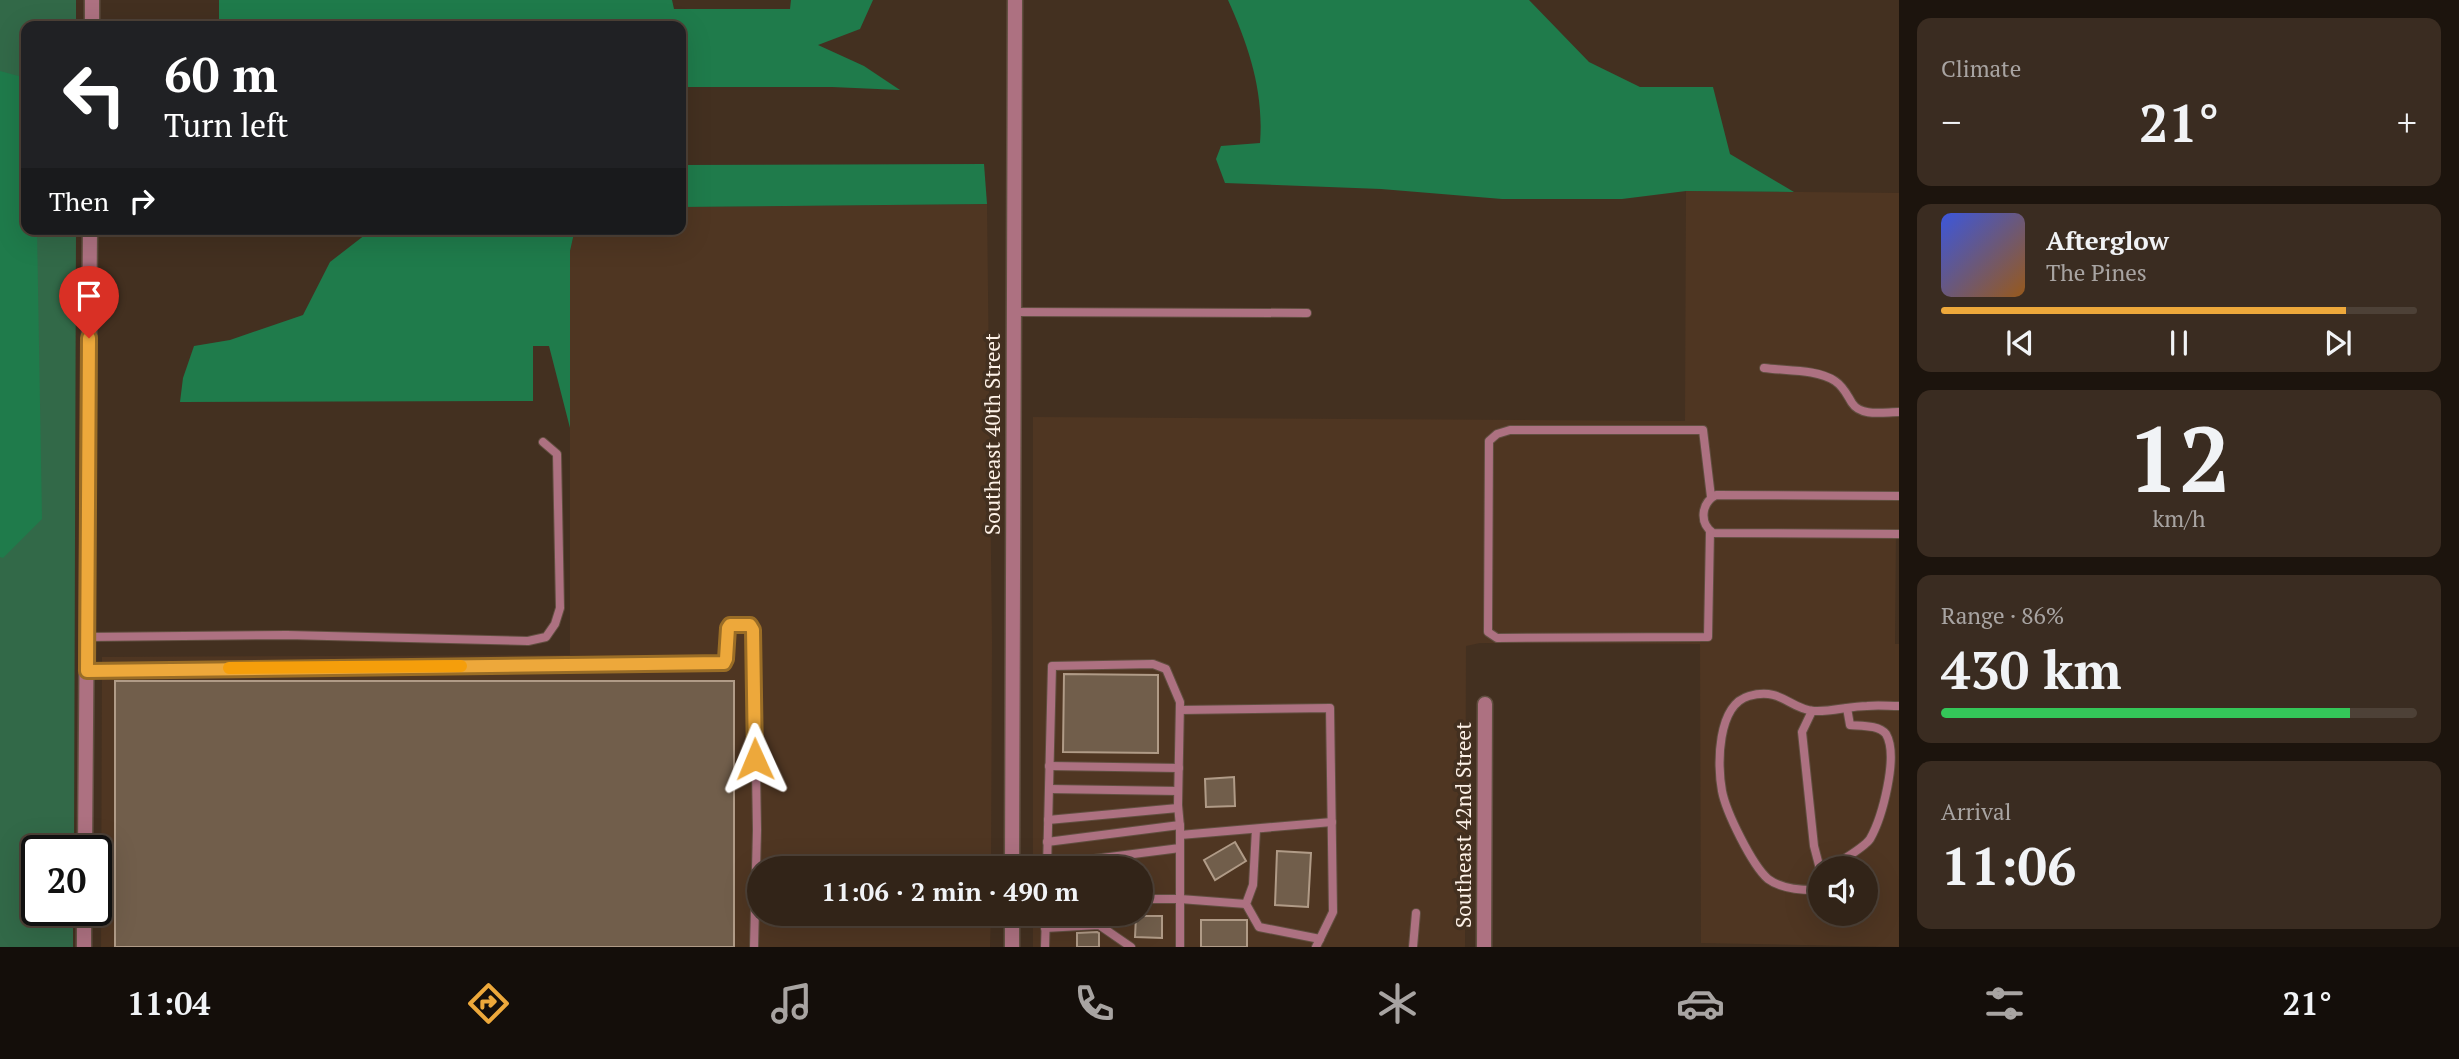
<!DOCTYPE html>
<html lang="en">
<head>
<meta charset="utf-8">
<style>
	:root { --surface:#322418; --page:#3a2c21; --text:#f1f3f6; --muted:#a8a4a2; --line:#4d4137; --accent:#eda83b }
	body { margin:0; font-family:"PT Serif",serif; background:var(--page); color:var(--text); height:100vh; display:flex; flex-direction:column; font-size:26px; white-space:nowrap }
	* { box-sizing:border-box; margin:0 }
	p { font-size:23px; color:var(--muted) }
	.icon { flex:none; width:38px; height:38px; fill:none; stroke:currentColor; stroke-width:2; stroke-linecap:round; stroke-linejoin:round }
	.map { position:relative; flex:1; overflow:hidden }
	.panel { display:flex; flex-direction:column; gap:18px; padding:18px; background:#1c140d; width:560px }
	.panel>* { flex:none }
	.hud { position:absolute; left:21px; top:21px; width:665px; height:214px; border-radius:14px; box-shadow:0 7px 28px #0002,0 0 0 2px var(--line); background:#202124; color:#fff; overflow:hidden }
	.buttons { position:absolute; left:1808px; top:856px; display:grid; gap:14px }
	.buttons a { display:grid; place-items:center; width:70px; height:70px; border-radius:50%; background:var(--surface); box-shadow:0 7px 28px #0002,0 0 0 2px var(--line); font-size:35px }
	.speed { position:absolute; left:21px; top:835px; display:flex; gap:14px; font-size:35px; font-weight:700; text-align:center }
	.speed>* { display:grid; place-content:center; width:91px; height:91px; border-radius:50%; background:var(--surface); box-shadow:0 7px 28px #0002,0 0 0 2px var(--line); line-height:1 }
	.speed .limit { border:4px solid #111; border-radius:10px; background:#fff; color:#111 }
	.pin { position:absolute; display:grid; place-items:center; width:60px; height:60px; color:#fff; margin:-72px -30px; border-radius:50% 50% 50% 0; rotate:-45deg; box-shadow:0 0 7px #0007 }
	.pin .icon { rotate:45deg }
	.me { position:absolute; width:77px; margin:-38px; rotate:359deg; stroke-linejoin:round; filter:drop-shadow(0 0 5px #0008) }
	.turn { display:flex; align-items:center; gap:24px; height:147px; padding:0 28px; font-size:32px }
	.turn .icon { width:91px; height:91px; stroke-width:2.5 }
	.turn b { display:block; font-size:49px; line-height:60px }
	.then { display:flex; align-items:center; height:66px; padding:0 28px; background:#0003; gap:14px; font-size:26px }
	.big { font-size:52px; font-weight:700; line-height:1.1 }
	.panel .widget { flex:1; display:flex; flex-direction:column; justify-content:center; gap:10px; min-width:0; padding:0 24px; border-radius:14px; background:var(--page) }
	.panel .dial { align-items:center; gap:0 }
	.dial b { font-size:91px; line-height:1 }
	.song { display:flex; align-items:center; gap:21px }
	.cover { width:84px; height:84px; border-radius:10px; background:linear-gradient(135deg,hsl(230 70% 55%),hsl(30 70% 35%)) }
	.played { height:7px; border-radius:4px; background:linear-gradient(90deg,var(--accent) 85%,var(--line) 85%) }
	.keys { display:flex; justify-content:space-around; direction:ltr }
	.heat { display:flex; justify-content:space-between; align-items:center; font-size:38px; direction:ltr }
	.charge { height:10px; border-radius:5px; background:linear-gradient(90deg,#34c759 86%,var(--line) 0) }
	.trip { position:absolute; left:747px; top:856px; width:406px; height:70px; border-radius:35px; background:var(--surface); box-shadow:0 7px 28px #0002,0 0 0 2px var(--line); font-weight:700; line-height:70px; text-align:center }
	.tab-bar { display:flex; height:112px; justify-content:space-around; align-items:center; background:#140e0a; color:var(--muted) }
	.tab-bar .icon { width:49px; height:49px }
	.tab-bar .on { color:var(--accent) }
	.tab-bar b { font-size:32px; color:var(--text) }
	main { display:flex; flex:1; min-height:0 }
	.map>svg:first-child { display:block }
	.built { fill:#4f3622; fill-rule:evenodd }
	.green { fill:#326948 }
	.forest { fill:#1f7b4b }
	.building { fill:#715e4b; stroke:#b09b87; stroke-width:2 }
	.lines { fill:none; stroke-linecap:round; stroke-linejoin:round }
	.lane-casing { stroke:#614f40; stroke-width:10 }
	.street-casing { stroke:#614f40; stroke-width:17 }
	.lane { stroke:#ad7181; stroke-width:8 }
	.street { stroke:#ad7181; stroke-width:14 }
	.route-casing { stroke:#9a6d26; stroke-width:18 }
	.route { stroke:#eda83b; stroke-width:12 }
	.slow { stroke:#f59e0b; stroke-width:12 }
	.labels { text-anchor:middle; stroke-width:7; stroke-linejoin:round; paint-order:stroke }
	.street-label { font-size:21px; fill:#fdf1e7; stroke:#433020 }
</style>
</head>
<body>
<main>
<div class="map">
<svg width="1899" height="947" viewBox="0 0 1899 947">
	<rect width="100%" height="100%" fill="#433020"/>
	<g class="built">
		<path d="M1686,191l213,2v336l-3,1 -1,114h4v303l-198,-4 -1,-299 -220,-1 -14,3 -1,301h-432v-33h108v-46h-108v-451l652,4zM1820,868h46v46h-46z"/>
		<polygon points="987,204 992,642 991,868 760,868 760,914 991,914 990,947 101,947 102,657 570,655 570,251 575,229 681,229 681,207"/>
	</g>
	<polygon class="green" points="0,0 76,0 76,26 26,26 26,229 76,229 74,850 37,850 37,910 73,910 73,947 0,947"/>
	<g class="forest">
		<polygon points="219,0 672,0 674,9 790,9 791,0 873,0 860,29 818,45 864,66 900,90 832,87 681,87 681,26 219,26"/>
		<path d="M1228,0h301l60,62 51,25h73l17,67 64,38 -108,-1 -64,8h-120l-121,-10 -156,-6 -9,-24 5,-13 39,-3c4,-52 -11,-96 -32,-143z"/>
		<polygon points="0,71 26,78 26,229 37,229 42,519 3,558 0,557"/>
		<polygon points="984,164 987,204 681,207 681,165"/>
		<polygon points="392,229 575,229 570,251 570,428 549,346 533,346 533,401 180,402 183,378 194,346 230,340 303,315 330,262 370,231"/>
	</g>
	<g class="building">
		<polygon points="1064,674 1158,675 1158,753 1063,752"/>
		<rect x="115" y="681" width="619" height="266"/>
		<polygon points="1234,777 1235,806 1206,807 1205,779"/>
		<polygon points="1235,842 1246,861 1215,880 1204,860"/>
		<polygon points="1277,851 1311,853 1308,907 1275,905"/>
		<polygon points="1136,916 1162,916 1162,938 1135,937"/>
		<rect x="1201" y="920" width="46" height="27"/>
		<polygon points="1097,932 1099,933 1099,947 1077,947 1077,933"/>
	</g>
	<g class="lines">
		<g class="lane-casing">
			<g id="lane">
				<polyline points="1014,312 1307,313"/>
				<path d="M1764,368c22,3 53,1 71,13 9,6 12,14 17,22 9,14 32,9 47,9"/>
				<path d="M1899,496l-183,-1c-15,8 -17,28 -3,38l186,1"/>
				<polyline points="1710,531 1708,637 1497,638 1488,632 1489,441 1497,434 1510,430 1703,430 1711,497"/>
				<polyline points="87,637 287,635 528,641 546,637 555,624 560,608 557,454 543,442"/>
				<polyline points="87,671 724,663 726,659 728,628 730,625 750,625 753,630 754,654 757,830 754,947"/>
				<polyline points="1180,710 1330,708 1333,912 1316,947"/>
				<polyline points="1812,711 1802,732 1814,846 1820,869"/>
				<polyline points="1049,766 1179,768"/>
				<polyline points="1049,789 1178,791"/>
				<polyline points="1048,820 1178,808"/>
				<polyline points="1256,829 1253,885 1246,904 1259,927 1320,939"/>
				<polyline points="1180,835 1332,822"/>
				<polyline points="1047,842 1180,825"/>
				<polyline points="1047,865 1180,848"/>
				<polyline points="1047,868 1052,666 1153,664 1166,669 1180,702 1178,805 1180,827 1180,947"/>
				<path d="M1830,868c10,-7 34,-20 40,-29 12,-21 29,-83 16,-105 -7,-9 -24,-8 -36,-9l-3,-17"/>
				<path d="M1820,877l-6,13c-14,0 -34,-2 -46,-11 -16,-14 -42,-67 -46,-88 -5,-26 -5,-86 27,-95 33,-9 40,13 65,15 17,1 36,-5 53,-5 11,-1 21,0 32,0"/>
				<polyline points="1141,899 1180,899 1246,904"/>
				<polyline points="1045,928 1099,925 1131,947"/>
				<polyline points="1045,947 1046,914"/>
				<polyline points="1413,947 1416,913"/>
			</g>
		</g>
		<g class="street-casing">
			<g id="street">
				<polyline points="92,26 92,0"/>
				<polyline points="85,850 90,229"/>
				<polyline points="1012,868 1015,0"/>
				<polyline points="84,947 84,910"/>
				<polyline points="1012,947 1012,914"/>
				<polyline points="1484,947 1485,704"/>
			</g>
		</g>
		<use href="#lane" class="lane"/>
		<use href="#street" class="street"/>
	</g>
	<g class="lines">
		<g class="route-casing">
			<polyline id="route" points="89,338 87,671 724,663 726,659 728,628 730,625 750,625 753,630 755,759"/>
		</g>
		<use href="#route" class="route"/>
		<polyline class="slow" points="229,668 461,666"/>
	</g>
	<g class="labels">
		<g class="street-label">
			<text transform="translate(993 434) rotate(-90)" y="7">Southeast 40th Street</text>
			<text transform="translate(1464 825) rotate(-90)" y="7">Southeast 42nd Street</text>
		</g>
	</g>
</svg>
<div class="buttons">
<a><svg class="icon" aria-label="sound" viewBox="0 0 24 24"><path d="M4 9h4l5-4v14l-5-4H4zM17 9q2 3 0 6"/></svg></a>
</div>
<div class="speed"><div class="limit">20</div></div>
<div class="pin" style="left:89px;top:338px;background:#d93025"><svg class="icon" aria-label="arrive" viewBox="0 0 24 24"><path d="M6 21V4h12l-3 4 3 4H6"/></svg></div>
<svg class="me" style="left:755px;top:759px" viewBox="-20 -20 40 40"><path d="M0-17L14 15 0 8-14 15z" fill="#eda83b" stroke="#fff" stroke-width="4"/></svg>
<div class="trip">11:06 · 2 min · 490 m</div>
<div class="hud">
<div class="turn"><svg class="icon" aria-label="left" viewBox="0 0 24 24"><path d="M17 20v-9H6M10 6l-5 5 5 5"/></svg><div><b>60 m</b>Turn left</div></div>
<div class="then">Then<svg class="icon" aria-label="right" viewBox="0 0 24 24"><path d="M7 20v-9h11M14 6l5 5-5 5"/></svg></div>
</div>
</div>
<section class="panel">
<div class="widget"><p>Climate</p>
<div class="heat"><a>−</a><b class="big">21°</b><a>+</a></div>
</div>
<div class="widget">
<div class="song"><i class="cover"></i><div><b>Afterglow</b><p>The Pines</p></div></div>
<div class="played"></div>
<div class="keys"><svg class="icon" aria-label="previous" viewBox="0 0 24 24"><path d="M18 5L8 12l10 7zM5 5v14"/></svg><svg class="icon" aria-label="pause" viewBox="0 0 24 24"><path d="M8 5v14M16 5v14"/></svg><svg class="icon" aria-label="next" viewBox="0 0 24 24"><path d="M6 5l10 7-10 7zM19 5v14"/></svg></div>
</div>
<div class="widget dial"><b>12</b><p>km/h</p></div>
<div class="widget"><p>Range · 86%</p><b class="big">430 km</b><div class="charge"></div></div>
<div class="widget"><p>Arrival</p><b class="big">11:06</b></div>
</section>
</main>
<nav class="tab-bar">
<b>11:04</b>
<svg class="icon on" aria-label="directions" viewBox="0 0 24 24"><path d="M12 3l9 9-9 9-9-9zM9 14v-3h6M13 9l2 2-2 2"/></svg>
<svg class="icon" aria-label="music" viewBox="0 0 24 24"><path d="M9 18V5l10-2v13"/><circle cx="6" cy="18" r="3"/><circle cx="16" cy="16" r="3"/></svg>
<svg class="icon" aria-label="phone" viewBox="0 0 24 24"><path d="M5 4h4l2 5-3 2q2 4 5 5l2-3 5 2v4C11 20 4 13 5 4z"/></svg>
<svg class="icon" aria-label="climate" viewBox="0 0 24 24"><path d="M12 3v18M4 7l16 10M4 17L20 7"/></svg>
<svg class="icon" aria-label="car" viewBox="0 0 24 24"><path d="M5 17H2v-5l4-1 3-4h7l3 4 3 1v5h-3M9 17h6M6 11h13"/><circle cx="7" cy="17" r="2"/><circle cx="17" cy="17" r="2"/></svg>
<svg class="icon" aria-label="filters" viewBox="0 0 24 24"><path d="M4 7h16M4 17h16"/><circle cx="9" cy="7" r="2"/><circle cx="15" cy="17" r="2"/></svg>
<b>21°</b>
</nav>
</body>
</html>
